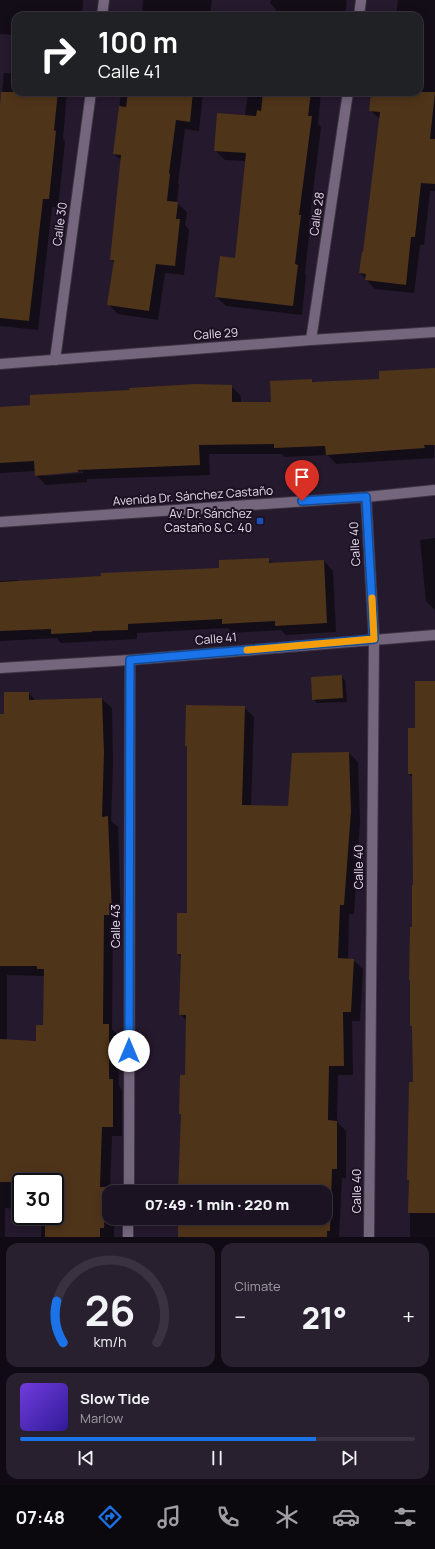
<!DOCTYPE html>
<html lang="en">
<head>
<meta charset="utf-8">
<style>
	:root { --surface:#1c1322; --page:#29202f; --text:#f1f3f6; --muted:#a09ea5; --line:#3a3240; --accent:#1a73e8 }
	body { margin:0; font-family:Manrope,sans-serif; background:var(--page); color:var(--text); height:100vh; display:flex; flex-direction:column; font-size:15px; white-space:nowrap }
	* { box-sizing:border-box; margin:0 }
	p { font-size:13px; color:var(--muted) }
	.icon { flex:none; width:22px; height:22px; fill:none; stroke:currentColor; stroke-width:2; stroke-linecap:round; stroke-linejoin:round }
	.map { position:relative; height:1237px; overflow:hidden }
	.panel { display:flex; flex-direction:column; gap:6px; padding:6px; background:#0f0a13; flex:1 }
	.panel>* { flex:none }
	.guide { position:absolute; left:12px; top:12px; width:411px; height:84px; border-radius:12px; box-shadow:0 2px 10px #0003,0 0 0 1px var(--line); background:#202124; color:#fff; overflow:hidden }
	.speed { position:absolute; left:12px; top:1173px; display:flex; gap:8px; font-size:20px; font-weight:700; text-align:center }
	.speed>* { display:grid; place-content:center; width:52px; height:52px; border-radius:50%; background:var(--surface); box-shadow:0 2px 10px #0003,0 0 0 1px var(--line); line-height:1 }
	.speed .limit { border:2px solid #111; border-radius:6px; background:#fff; color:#111 }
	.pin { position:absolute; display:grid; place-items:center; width:34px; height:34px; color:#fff; margin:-41px -17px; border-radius:50% 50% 50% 0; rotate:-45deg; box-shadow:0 0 4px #0007 }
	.pin .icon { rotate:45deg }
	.me { position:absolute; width:44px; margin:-22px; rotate:0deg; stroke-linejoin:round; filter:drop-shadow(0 0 3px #0008) }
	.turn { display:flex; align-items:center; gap:14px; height:84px; padding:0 20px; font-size:18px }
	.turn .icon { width:52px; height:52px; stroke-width:2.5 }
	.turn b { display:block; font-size:28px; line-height:34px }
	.big { font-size:30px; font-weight:800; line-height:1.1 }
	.panel .widget { flex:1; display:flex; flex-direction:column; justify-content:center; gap:6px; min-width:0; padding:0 14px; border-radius:12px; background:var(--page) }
	.panel .dial { align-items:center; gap:0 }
	.dial svg { height:104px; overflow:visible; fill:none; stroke:var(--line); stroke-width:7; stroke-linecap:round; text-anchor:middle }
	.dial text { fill:var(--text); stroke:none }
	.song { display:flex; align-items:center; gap:12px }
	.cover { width:48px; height:48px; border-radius:6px; background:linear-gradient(135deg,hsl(260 70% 55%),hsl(250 70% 35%)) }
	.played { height:4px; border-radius:2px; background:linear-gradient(90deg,var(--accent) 75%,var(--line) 75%) }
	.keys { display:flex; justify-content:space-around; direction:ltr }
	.heat { display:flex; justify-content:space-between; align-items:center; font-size:22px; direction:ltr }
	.panel .tiles { flex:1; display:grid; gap:6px; grid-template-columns:1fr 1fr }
	.widget:last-child { grid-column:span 2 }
	.trip { position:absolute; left:102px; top:1185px; width:230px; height:40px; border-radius:12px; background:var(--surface); box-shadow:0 2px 10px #0003,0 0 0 1px var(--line); font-weight:800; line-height:40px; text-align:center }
	.tab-bar { display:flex; height:64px; justify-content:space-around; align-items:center; background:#0b080e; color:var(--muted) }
	.tab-bar .icon { width:28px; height:28px }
	.tab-bar .active { color:var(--accent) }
	.tab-bar b { font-size:18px; color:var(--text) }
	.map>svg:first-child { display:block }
	.shadow { fill:#0007; fill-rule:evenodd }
	.building { fill:#4e3419 }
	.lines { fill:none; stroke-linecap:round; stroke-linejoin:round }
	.minor-casing { stroke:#3d3444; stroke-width:12 }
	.minor { stroke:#74667d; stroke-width:10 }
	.route-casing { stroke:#114b97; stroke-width:10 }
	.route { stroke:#1a73e8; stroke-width:7 }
	.slow { stroke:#f59e0b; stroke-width:7 }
	.transit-dot { fill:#1a4fb4; stroke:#1c1023; stroke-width:1.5 }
	.labels { text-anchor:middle; stroke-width:4; stroke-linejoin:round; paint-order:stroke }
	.street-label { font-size:12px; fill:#e4dce9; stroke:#1c1023 }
	.poi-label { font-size:12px; fill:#e4dce9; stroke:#1c1023; text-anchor:end }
</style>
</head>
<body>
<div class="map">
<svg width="435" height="1237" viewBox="0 0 435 1237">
	<rect width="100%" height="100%" fill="#25192d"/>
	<g class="shadow">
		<polygon points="0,0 83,0 82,16 16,16 16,35 0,34"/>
		<polygon points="143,0 212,0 210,16 142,16"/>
		<polygon points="271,0 345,0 347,1 345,16 275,16 276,9 270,3"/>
		<polygon points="398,0 435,0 435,191 430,191 424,245 420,245 414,293 375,289 360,273 364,253 380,119 370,110 372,92 419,92 419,16 396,16"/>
		<polygon points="4,73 16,74 16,92 67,92 63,139 65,141 58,208 52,207 38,330 0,326 0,116"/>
		<polygon points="121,92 203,92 199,131 185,129 178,183 179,184 177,203 187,212 185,225 189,230 184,275 165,273 158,320 118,314 108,304 114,263 111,259 121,160 114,154"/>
		<polygon points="248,92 321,92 318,124 321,127 309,224 310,226 305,273 306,275 302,315 226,306 216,297 236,259 247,161 225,160 215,150 245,116"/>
		<path d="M435,370l-1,88 -98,6 -8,-9 -43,2 -4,-3h-72l1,21 -123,4v3l-41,3 -10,-10v-4l-36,2v-65l231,-22 10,10v7h32l38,-23 3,3 66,-3zM83,471v2l-39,3v-2z"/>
		<polygon points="435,538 435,610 426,601 420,540"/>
		<polygon points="268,559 273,564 324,561 333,571 336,632 286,635 281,630 232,633 228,628 137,633 137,639 61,643 57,638 0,641 0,581 17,580 19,582 220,569"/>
		<polygon points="341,676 345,680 347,702 317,703 313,699"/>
		<polygon points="435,682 435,1237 410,1237 410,1181 408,1180 414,1083 413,1028 411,1025 414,886 413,778 409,774 416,729"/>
		<path d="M29,693l7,8 66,-2 10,9 1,56 -2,57 7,6 3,97h-8l-1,105 6,6 1,51 3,4v46h-10l-3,82h5v19h-73l1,-21h13v-34h-34v27l-16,-1v29h-5v-522h5zM7,975l37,1v50l-7,16 -30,-2z"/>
		<polygon points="244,707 254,717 251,806 289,807 349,753 358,762 360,821 354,914 349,914 348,960 353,960 363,969 360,1021 352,1021 353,1075 338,1075 337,1122 346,1131 346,1178 342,1178 339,1237 178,1237 179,1218 325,1218 325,1192 179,1192 182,1115 180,1114 186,1076 187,1021 180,1014 182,957 178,954 188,914 188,747 186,745"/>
	</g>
	<g class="building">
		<polygon points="1,92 58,92 54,130 56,131 49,199 43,199 29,321 0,318 0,106"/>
		<polygon points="128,92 193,92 190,122 176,120 169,173 170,174 167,201 178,202 176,219 180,219 175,266 156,264 149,311 107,305 114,260 110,260 121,155 113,154 119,106 126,107"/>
		<polygon points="263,92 311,92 308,116 312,116 299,215 301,215 295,264 298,265 293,306 215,297 220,256 235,258 246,153 214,151 217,113 256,116 257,110 261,111"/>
		<polygon points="371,92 435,92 430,139 435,139 435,184 421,183 415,237 411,237 406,285 365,280 366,274 359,273 362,252 363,252 380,112 369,111"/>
		<polygon points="435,368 435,445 424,445 425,448 326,455 325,446 274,448 274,444 199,445 200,465 78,470 78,472 35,476 34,461 0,463 0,407 30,405 30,395 130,390 129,388 196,384 232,385 232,402 271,402 270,381 312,379 312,382 379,379 379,371"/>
		<polygon points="269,558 269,563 324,560 327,623 275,626 275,621 222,624 222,619 128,624 128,630 92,631 92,632 51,634 51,629 0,631 0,582 101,576 101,573 219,568 219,560"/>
		<polygon points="342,675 343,698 312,700 311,677"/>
		<polygon points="415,681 435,681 435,1213 408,1213 409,1180 407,1180 409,1082 413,1082 412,1026 410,1026 410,980 409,980 410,927 412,927 412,885 413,885 412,774 408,774 408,728 415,728"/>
		<polygon points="4,692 29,692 29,700 102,698 104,753 102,817 108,816 112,915 104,915 103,1024 109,1024 109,1079 113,1079 113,1127 102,1127 100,1187 106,1187 104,1228 100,1228 100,1237 45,1237 45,1225 40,1225 41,1216 55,1216 55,1182 0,1182 0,1039 36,1041 36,1025 43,1025 44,969 37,969 37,966 0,966 0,714 4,714"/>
		<polygon points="186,705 245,706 242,805 288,806 292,753 349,752 351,811 344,905 340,905 338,958 354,959 351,1012 343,1012 344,1066 329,1066 328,1120 337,1121 337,1169 332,1169 330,1231 327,1231 327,1237 178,1237 178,1218 325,1218 325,1192 178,1192 181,1114 179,1114 180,1075 185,1075 186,1015 179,1015 181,954 177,954 177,913 187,913 187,746 185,746"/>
	</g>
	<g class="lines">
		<g class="minor-casing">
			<g id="minor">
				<polyline points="102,16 104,0"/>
				<polyline points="359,16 361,0"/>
				<polyline points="311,340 348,92"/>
				<polyline points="55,360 91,92"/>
				<polyline points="0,364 311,340 435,332"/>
				<polyline points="366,497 374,639 369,1237"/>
				<polyline points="0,522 366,497 435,490"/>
				<polyline points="0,668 130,660 435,635"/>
				<polyline points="129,1192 130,660"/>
				<polyline points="128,1237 128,1218"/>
			</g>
		</g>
		<use href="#minor" class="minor"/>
	</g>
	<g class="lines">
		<g class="route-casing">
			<polyline id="route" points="129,1051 130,660 374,639 366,497 302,501"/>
		</g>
		<use href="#route" class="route"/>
		<polyline class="slow" points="247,650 374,639 372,598"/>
	</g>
	<rect class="transit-dot" x="256" y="517" width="8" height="8" rx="2"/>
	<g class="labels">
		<g class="street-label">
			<text transform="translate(317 214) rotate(-82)" y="4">Calle 28</text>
			<text transform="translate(60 224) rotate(-82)" y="4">Calle 30</text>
			<text transform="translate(216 334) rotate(-4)" y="4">Calle 29</text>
			<text transform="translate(193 496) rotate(-4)" y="4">Avenida Dr. Sánchez Castaño</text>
			<text transform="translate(355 544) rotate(-93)" y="4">Calle 40</text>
			<text transform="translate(216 639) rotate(-5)" y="4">Calle 41</text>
			<text transform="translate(359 867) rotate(-90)" y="4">Calle 40</text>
			<text transform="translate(116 926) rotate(-90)" y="4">Calle 43</text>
			<text transform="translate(357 1191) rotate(-90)" y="4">Calle 40</text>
		</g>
		<g class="poi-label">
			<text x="252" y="518">Av. Dr. Sánchez<tspan x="252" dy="14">Castaño &amp; C. 40</tspan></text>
		</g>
	</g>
</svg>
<div class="speed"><div class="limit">30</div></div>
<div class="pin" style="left:302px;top:501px;background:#d93025"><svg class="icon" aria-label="arrive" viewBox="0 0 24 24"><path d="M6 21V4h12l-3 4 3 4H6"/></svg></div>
<svg class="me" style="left:129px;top:1051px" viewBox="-20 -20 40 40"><circle r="19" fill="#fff"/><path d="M0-13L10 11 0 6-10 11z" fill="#1a73e8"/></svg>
<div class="trip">07:49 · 1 min · 220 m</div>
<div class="guide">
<div class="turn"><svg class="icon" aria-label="right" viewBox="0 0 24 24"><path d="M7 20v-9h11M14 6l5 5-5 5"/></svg><div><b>100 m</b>Calle 41</div></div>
</div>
</div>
<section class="panel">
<div class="tiles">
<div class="widget dial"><svg viewBox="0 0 100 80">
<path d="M14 69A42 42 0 1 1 86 69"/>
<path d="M14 69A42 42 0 0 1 9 37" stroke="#1a73e8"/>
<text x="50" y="56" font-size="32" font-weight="700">26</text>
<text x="50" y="72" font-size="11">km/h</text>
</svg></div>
<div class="widget"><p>Climate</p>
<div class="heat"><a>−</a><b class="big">21°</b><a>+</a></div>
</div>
<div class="widget">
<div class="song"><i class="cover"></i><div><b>Slow Tide</b><p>Marlow</p></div></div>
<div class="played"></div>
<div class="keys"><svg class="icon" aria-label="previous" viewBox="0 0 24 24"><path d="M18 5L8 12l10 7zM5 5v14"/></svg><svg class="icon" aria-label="pause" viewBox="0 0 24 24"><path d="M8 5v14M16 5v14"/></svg><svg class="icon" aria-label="next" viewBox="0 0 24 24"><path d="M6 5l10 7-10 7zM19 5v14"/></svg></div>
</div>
</div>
</section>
<nav class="tab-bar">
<b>07:48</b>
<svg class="icon active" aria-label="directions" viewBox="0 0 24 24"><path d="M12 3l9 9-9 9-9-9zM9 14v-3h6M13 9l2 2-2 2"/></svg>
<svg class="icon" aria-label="music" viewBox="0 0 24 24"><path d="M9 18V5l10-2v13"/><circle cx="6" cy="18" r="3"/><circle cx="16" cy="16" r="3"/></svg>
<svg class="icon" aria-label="phone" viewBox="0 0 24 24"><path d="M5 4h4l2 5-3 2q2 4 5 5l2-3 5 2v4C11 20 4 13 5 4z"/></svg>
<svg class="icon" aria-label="climate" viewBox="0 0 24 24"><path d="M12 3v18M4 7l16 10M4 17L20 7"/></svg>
<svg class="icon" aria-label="car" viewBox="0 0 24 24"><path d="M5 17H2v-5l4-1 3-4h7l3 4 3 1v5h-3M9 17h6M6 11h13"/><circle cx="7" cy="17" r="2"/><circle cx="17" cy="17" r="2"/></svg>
<svg class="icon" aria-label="filters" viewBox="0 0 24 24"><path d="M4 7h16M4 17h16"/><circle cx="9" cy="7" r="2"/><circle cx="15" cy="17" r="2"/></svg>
</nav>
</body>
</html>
